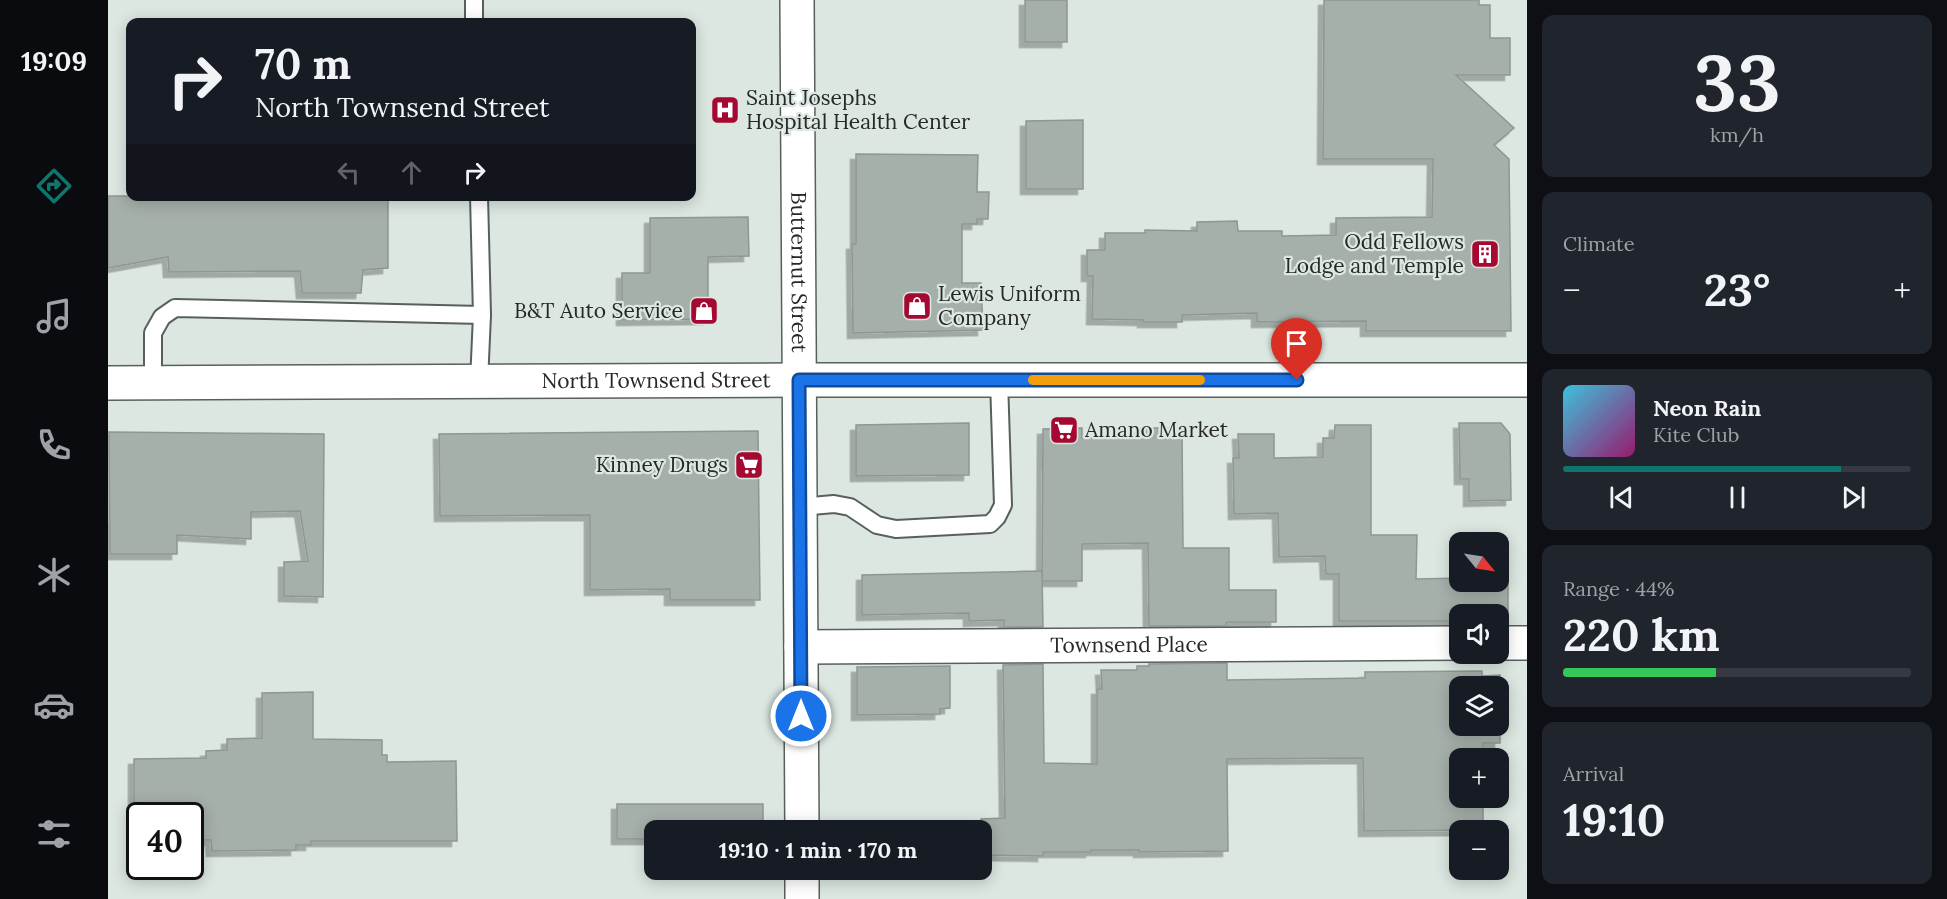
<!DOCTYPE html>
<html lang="en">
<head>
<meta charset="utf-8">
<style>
	:root { --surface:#171b24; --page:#20242c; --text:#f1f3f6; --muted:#9ea1a6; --line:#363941; --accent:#0f766e }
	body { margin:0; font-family:Lora,serif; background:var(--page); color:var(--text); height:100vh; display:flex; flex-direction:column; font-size:22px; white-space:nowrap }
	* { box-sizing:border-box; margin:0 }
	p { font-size:20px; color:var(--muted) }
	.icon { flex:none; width:33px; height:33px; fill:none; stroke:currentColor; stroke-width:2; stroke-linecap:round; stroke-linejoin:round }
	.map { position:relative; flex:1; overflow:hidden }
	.sheet { display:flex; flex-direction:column; gap:15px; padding:15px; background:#0d0f14; width:420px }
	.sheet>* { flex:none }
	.banner { position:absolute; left:18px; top:18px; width:570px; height:183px; border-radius:12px; box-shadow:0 3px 15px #0003; background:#171b24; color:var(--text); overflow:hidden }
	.needle { width:39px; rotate:120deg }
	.tools { position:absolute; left:1341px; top:532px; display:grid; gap:12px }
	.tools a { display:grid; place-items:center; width:60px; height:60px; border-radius:12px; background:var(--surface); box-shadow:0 3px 15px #0003; font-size:30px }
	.speed { position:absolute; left:18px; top:802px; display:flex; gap:12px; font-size:30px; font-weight:700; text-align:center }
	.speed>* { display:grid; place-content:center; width:78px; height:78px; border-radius:50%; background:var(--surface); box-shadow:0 3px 15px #0003; line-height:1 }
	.speed .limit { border:3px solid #111; border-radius:9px; background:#fff; color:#111 }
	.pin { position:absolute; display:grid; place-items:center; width:51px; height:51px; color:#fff; margin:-62px -26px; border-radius:50% 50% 50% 0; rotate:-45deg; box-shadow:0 0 6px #0007 }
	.pin .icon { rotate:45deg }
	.me { position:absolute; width:66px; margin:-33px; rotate:0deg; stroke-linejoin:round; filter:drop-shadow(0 0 4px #0008) }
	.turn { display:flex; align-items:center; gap:21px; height:126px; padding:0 30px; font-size:27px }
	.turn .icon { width:78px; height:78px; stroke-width:2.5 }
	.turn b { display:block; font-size:42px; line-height:51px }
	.lanes { display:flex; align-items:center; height:57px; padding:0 30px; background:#0003; justify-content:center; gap:30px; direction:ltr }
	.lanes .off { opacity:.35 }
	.big { font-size:45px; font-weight:800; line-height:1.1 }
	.sheet .card { flex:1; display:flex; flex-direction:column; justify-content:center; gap:9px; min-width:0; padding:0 21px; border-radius:12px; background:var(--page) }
	.sheet .dial { align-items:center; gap:0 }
	.dial b { font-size:78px; line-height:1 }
	.song { display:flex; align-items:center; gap:18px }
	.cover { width:72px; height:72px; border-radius:9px; background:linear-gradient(135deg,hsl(190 70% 55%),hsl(320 70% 35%)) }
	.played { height:6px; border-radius:3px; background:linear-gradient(90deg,var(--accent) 80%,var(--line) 80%) }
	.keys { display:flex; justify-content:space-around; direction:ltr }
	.heat { display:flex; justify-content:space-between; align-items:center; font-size:33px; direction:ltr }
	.charge { height:9px; border-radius:4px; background:linear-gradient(90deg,#34c759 44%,var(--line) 0) }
	.trip { position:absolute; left:536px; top:820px; width:348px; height:60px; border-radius:12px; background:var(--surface); box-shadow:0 3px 15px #0003; font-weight:800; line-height:60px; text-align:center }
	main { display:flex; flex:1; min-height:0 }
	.tab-bar { display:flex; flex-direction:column; width:108px; justify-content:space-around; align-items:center; background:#090b0e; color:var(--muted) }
	.tab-bar .icon { width:42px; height:42px }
	.tab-bar .on { color:var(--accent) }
	.tab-bar b { font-size:27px; color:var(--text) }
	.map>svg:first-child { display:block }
	.building { fill:#a6b0aa; stroke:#8e9792; stroke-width:1.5; fill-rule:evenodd; filter:url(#shadow) }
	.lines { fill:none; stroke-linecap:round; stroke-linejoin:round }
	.lane-casing { stroke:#58605c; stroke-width:20 }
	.street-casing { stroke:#58605c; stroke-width:36 }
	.secondary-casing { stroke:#58605c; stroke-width:36 }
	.lane { stroke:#fff; stroke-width:16 }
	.street { stroke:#fff; stroke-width:33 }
	.secondary { stroke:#fff; stroke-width:33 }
	.route-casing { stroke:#114b97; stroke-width:15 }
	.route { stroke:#1a73e8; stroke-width:10 }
	.slow { stroke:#f59e0b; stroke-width:10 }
	.labels { text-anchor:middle; stroke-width:4.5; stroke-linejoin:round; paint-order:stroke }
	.poi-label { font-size:21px; fill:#262927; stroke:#dce7e1; text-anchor:start }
	.street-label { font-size:21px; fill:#262927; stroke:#dce7e1 }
</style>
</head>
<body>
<main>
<nav class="tab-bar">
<b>19:09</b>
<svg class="icon on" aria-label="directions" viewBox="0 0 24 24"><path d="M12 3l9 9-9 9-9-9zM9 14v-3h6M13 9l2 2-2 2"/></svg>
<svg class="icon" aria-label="music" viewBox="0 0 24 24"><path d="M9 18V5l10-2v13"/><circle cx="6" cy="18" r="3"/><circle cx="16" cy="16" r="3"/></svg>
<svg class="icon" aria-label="phone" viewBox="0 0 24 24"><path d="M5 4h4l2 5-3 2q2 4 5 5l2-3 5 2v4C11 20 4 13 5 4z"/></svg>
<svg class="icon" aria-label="climate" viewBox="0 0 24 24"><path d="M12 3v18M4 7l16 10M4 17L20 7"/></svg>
<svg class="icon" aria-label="car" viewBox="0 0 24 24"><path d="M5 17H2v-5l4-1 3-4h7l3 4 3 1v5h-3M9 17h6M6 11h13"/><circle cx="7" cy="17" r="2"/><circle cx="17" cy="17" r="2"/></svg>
<svg class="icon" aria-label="filters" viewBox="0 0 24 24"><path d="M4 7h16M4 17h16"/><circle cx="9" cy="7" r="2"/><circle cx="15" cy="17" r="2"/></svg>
</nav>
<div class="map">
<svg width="1419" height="899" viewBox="0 0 1419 899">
	<defs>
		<filter id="shadow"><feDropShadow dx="-5.5" dy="5.5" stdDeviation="0" flood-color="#0004"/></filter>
	</defs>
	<rect width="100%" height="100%" fill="#dce7e1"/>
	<g class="building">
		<rect x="917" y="0" width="42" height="42"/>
		<polygon points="1216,0 1371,0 1371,5 1382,5 1382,38 1402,38 1402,75 1348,75 1406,128 1386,145 1401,159 1403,331 1258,331 1258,321 1149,322 1149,313 1074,315 1074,322 1035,322 1035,320 984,319 985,276 979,276 979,250 997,250 997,233 1037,233 1037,230 1089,231 1089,222 1129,221 1130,231 1174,231 1174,236 1228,235 1228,218 1324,217 1325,159 1215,159"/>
		<polygon points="975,120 975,189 918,189 918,121"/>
		<polygon points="748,154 870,155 869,192 881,192 880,219 869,219 869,224 854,224 854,283 873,283 875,330 745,333 744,244 748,244"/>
		<polygon points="0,196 280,196 280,268 255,270 253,293 194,293 192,271 61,272 60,257 0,268"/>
		<polygon points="640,217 641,256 600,257 600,319 514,320 514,273 542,273 542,218"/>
		<polygon points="861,423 861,475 748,476 748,425"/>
		<polygon points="1351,423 1393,423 1402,434 1403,500 1361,501 1361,479 1352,479"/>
		<polygon points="1227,425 1263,425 1263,535 1309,535 1308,579 1352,578 1352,582 1390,582 1390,577 1400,577 1400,621 1390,621 1390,615 1352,615 1352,621 1231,621 1231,574 1218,574 1217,556 1171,557 1170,513 1126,514 1125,458 1131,458 1130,434 1166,434 1166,458 1215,457 1215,438 1226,438"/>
		<polygon points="974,428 974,438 1032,438 1032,428 1074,428 1075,548 1121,548 1121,590 1168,590 1168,622 1121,622 1118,623 1118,626 1041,626 1040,543 974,544 974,581 934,581 935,429"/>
		<polygon points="650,431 652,600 562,600 562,589 482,590 482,515 332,516 331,434"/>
		<polygon points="1,432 216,434 215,597 176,596 176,562 200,561 192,511 143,512 143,539 69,535 69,554 2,554"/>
		<polygon points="934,571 935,627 896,627 896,620 861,621 861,613 754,615 754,575"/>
		<path d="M1119,663v17l138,-2v-6l117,-1v5l18,-1v68h-17v16h-23v39h23v32l-119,1 -1,-73 -136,1 1,92 -89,1v-2h-48v2h-48v4l-62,-1v-36l24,-1 -2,-153 40,-1 1,99 53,1v-75h5l-1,-19h36v-4h12v-2zM1352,687h38v39h-38z"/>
		<polygon points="842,666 842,708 832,709 832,714 749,715 749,667"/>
		<polygon points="205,692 205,739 274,740 274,755 279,755 279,762 348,761 349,841 203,841 203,845 188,845 188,850 104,851 103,840 95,840 94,816 32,816 32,804 26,805 26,759 98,758 98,751 119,750 119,739 154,738 154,693"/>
		<polygon points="509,804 655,804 655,831 546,831 546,839 509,839"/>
	</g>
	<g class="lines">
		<g class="lane-casing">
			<g id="lane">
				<polyline points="366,0 366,22"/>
				<polyline points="371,382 374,315 371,196"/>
				<polyline points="45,383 45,333 54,317 67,308 374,315"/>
				<polyline points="692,507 726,504 742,507 769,525 788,529 882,524 889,517 895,505 891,380"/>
			</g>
		</g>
		<g class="street-casing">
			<g id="street">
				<path id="s1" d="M0,383l691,-3h728"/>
				<polyline points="1390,643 1419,643"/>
				<path id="s2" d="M693,647l659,-4"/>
			</g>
		</g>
		<g class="secondary-casing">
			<g id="secondary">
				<path id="s3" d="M689,0l5,831"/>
				<polyline points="694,870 694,899"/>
			</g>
		</g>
		<use href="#lane" class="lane"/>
		<use href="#street" class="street"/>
		<use href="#secondary" class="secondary"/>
	</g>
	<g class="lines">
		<g class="route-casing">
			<polyline id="route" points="693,716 691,380 1189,380"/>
		</g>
		<use href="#route" class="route"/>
		<polyline class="slow" points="925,380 1092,380"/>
	</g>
	<defs>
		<g id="hospital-square" transform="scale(1.5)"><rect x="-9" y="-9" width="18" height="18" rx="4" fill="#a50830" stroke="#dce7e1"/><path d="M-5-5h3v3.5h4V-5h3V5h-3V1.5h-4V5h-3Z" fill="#fff"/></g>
		<g id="building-square" transform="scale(1.5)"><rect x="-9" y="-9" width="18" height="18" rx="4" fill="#a50830" stroke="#dce7e1"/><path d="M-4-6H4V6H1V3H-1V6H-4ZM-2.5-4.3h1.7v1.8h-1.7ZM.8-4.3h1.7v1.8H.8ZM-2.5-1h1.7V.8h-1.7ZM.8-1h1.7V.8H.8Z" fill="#fff"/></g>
		<g id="shop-square" transform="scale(1.5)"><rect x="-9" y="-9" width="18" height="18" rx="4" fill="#a50830" stroke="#dce7e1"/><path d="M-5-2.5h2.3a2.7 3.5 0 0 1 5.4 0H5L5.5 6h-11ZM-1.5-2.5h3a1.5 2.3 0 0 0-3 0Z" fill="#fff"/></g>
		<g id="supermarket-square" transform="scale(1.5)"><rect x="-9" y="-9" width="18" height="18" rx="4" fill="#a50830" stroke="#dce7e1"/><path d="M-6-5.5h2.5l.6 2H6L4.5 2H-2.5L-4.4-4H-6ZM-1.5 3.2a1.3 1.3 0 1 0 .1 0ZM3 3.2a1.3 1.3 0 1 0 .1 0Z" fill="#fff"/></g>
	</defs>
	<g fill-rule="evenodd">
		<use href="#hospital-square" x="617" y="110"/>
		<use href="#building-square" x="1377" y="254"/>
		<use href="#shop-square" x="809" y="306"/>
		<use href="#shop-square" x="596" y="311"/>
		<use href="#supermarket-square" x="956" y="430"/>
		<use href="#supermarket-square" x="641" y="465"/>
	</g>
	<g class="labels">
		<g class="poi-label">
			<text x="638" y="105">Saint Josephs<tspan x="638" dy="24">Hospital Health Center</tspan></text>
			<text x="1356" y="249" text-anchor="end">Odd Fellows<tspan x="1356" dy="24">Lodge and Temple</tspan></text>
			<text x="830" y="301">Lewis Uniform<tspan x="830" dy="24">Company</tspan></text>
			<text x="575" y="318" text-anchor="end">B&amp;T Auto Service</text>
			<text x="977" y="437">Amano Market</text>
			<text x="620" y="472" text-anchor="end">Kinney Drugs</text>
		</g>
		<g class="street-label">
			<text dy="7" stroke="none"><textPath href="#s3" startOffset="272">Butternut Street</textPath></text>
			<text dy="7" stroke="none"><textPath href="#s1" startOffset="548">North Townsend Street</textPath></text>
			<text dy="7" stroke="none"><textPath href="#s2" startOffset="328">Townsend Place</textPath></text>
		</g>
	</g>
</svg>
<div class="tools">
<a><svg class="needle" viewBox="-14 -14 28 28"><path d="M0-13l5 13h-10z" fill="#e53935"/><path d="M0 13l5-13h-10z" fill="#9ea1a6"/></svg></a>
<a><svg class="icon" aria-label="sound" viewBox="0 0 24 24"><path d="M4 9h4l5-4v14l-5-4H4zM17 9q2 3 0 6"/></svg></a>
<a><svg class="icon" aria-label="layers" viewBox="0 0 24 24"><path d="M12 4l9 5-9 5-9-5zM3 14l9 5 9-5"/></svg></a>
<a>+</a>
<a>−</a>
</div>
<div class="speed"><div class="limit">40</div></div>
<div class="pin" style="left:1189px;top:380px;background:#d93025"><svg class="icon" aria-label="arrive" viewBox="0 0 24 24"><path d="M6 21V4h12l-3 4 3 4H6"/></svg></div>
<svg class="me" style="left:693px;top:716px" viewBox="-20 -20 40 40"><circle r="17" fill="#1a73e8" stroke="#fff" stroke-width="3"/><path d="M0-11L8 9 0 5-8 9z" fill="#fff"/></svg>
<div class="trip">19:10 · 1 min · 170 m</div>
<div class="banner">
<div class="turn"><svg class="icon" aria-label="right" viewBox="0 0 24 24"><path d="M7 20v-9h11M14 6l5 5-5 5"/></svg><div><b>70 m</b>North Townsend Street</div></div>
<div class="lanes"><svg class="icon off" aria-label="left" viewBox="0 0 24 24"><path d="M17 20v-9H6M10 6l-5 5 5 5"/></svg><svg class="icon off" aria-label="ahead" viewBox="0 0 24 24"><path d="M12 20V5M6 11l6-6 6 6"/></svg><svg class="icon" aria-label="right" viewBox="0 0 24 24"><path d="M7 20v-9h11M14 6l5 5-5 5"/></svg></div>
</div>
</div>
<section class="sheet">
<div class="card dial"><b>33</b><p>km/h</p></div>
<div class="card"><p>Climate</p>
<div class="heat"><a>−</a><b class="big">23°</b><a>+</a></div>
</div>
<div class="card">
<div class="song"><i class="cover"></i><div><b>Neon Rain</b><p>Kite Club</p></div></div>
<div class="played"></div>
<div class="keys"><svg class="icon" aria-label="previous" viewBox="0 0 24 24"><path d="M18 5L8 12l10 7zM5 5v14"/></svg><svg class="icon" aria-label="pause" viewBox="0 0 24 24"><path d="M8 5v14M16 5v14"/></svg><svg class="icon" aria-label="next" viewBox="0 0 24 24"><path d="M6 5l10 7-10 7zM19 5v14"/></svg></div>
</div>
<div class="card"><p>Range · 44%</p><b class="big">220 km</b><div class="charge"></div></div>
<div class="card"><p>Arrival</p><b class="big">19:10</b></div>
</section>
</main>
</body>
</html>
